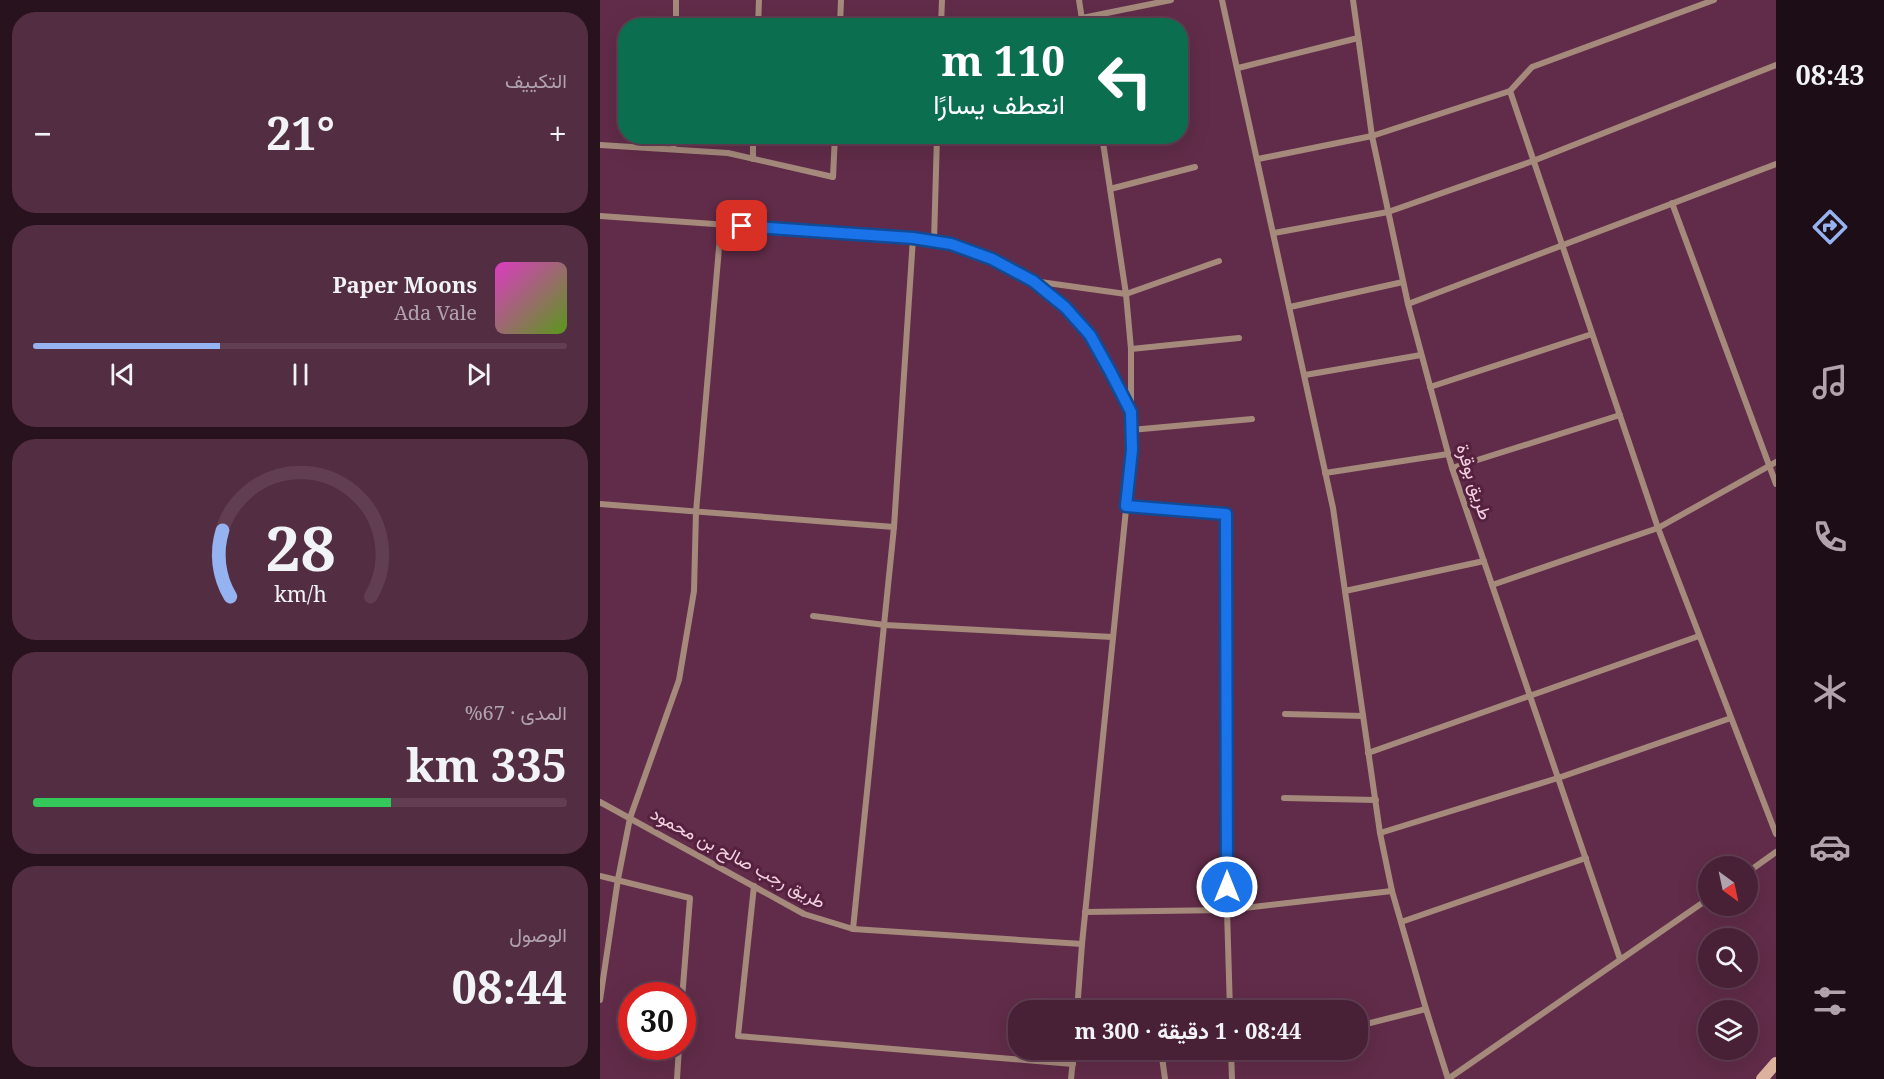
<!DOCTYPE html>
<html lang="ar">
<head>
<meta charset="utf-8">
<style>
	:root { --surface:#492137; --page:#532e42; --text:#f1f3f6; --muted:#b1a3ad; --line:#613e52; --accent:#95b2f1 }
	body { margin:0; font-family:"Noto Serif",Vazirmatn,serif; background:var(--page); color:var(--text); direction:rtl; height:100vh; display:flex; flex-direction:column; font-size:22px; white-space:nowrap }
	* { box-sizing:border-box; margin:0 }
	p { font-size:20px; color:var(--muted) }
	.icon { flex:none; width:33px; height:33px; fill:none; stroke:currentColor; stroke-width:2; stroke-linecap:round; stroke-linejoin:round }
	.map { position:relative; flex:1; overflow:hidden; direction:ltr }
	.drawer { display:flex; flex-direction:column; gap:12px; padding:12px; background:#28121e; width:600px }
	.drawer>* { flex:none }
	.hud { position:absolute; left:18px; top:18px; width:570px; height:126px; border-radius:24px; box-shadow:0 6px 24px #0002,0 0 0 2px var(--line); direction:rtl; background:#0b6e4f; color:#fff; overflow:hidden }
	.needle { width:39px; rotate:147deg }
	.fabs { position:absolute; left:1098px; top:856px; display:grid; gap:12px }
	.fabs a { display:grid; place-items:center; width:60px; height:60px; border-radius:50%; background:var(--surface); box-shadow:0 6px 24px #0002,0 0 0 2px var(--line); font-size:30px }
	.speed { position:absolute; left:18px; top:982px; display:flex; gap:12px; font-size:30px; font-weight:700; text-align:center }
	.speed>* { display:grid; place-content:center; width:78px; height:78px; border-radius:50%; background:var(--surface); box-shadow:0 6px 24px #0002,0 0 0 2px var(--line); line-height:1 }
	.speed .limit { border:9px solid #d22; background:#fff; color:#111 }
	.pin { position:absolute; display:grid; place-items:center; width:51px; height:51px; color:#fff; margin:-26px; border-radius:12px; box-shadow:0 3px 9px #0006 }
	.me { position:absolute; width:66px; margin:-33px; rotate:0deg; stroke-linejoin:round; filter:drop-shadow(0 0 4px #0008) }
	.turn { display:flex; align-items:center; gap:21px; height:126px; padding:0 24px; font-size:27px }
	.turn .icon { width:78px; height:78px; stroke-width:2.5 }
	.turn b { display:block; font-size:42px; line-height:51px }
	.big { font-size:45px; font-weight:700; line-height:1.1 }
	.drawer .tile { flex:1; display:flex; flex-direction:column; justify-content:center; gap:9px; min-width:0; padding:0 21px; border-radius:24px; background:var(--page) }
	.drawer .dial { align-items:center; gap:0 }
	.dial svg { height:156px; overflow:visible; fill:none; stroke:var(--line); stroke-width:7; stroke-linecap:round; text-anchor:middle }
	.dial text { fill:var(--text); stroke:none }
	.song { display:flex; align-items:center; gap:18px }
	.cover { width:72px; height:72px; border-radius:9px; background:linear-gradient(135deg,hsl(310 70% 55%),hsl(90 70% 35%)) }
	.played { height:6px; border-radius:3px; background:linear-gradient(90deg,var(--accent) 35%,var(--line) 35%) }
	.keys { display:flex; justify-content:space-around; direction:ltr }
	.heat { display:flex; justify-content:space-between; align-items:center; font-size:33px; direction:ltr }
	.charge { height:9px; border-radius:4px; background:linear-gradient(90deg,#34c759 67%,var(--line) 0) }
	.trip { position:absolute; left:408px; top:1000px; width:360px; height:60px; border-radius:24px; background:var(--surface); box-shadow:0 6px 24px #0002,0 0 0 2px var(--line); font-weight:700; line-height:60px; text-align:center; direction:rtl }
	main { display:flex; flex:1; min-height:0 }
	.dock { display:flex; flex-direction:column; width:108px; justify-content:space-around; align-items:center; background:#1d0d16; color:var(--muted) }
	.dock .icon { width:42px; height:42px }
	.dock .current { color:var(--accent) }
	.dock b { font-size:27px; color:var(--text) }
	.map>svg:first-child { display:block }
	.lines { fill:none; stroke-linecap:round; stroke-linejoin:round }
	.street { stroke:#a58a7c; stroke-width:6 }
	.secondary { stroke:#ddb29d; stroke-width:12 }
	.route-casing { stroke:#114b97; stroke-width:15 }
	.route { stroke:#1a73e8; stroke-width:10 }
	.labels { text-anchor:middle; stroke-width:6; stroke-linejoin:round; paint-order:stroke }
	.street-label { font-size:18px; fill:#f3d1e1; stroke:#55213f }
</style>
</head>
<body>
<main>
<nav class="dock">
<b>08:43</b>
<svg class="icon current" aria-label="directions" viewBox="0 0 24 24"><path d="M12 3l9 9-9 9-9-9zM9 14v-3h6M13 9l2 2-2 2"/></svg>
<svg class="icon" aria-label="music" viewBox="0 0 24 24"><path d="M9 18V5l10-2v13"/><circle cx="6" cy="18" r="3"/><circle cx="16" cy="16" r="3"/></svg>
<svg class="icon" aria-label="phone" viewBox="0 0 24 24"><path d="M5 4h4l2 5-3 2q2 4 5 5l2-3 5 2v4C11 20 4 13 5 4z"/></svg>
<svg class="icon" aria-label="climate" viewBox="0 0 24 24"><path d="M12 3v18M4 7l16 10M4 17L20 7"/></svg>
<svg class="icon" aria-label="car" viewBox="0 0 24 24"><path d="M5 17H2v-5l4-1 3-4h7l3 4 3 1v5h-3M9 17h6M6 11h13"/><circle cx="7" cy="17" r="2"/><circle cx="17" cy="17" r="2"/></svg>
<svg class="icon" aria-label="filters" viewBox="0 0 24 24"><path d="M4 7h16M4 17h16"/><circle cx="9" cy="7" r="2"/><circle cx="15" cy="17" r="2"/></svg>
</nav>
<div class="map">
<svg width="1176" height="1079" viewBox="0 0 1176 1079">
	<rect width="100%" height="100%" fill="#612c49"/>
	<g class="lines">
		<g class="street">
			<polyline points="479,0 483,26"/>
			<polyline points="622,0 733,508 780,833 792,891 826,1009 848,1079"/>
			<polyline points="753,0 772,136 808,304 852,468 1020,959"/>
			<polyline points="482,18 571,0"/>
			<polyline points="76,26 76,0"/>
			<polyline points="158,26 159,0"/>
			<polyline points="240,26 241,0"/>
			<polyline points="341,26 342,0"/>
			<polyline points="638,68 758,38"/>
			<polyline points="580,87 586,86"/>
			<polyline points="910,91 1058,528 1176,834"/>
			<polyline points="502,136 526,294 531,349 531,410"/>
			<polyline points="0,145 128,153 233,177 235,136"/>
			<polyline points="73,149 74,136"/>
			<polyline points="153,159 153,136"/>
			<polyline points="658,159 772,136 910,91 932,67 1114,0"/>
			<polyline points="510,189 595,167"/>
			<polyline points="1072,203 1176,484"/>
			<polyline points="0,216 313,238 351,244 392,259 433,281 465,307 490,335 510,371 531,412 532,450 482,944 477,1011"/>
			<polyline points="674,233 788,212 933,161 1176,65"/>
			<polyline points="334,241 337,136"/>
			<polyline points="433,281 526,294 619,261"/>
			<polyline points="808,304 1176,164"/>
			<polyline points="690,307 803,282"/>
			<polyline points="531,349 639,338"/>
			<polyline points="705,375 821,355"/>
			<polyline points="830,387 992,334"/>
			<polyline points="531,430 652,419"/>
			<polyline points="852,468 1020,415"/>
			<polyline points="725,473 848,454"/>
			<polyline points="0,504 294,527"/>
			<polyline points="526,506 626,514 627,910 630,1011"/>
			<polyline points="892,585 1058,528 1176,462"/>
			<polyline points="745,591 884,561"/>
			<polyline points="213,616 285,625 513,637"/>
			<polyline points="685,714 763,716"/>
			<polyline points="768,753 1099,636"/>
			<polyline points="684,798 776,800"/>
			<polyline points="0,802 204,914 253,929 482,944"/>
			<polyline points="780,833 958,778 1131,718"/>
			<polyline points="1148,872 1176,852"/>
			<polyline points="0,876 90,898 82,999"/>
			<polyline points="154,886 138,1036 473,1064"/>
			<polyline points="485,912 627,910 792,891"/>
			<polyline points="801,922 986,858"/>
			<polyline points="253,929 294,527 313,238"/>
			<polyline points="0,1000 18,879 30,818 79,680 94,591 96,512 121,225"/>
			<polyline points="758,1026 826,1009"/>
			<polyline points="561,1050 565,1079"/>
			<polyline points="631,1050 632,1079"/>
			<polyline points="77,1079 79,1047"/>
			<polyline points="471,1079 474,1050"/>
			<polyline points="848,1079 1108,899"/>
		</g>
		<polyline class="secondary" points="1162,1079 1176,1063"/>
	</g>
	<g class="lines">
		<g class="route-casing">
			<polyline id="route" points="142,226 313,238 351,244 392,259 433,281 465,307 490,335 510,371 531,412 532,450 526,506 626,514 627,887"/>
		</g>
		<use href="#route" class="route"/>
	</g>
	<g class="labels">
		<g class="street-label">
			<text transform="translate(874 482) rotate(72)" y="6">طريق بوقرة</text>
			<text transform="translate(138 858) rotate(28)" y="6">طريق رجب صالح بن محمود</text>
		</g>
	</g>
</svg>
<div class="fabs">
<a><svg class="needle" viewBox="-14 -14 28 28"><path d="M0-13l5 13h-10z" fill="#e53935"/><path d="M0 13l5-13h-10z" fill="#b1a3ad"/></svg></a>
<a><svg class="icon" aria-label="search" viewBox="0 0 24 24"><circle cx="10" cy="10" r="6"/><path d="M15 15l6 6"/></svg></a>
<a><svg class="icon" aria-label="layers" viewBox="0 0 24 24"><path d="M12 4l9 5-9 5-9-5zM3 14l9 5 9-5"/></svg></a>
</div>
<div class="speed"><div class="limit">30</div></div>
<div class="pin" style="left:142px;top:226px;background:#d93025"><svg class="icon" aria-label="arrive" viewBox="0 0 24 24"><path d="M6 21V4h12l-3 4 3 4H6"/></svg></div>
<svg class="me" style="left:627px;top:887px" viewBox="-20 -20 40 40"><circle r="17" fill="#1a73e8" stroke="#fff" stroke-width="3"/><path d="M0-11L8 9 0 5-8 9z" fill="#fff"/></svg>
<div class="trip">08:44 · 1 دقيقة · 300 m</div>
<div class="hud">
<div class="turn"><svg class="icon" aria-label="left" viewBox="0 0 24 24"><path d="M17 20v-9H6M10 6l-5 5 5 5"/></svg><div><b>110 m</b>انعطف يسارًا</div></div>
</div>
</div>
<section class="drawer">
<div class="tile"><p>التكييف</p>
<div class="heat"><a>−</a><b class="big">21°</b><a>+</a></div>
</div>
<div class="tile">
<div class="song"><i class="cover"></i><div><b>Paper Moons</b><p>Ada Vale</p></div></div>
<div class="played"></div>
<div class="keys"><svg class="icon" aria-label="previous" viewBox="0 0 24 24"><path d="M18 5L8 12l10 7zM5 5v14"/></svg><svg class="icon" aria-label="pause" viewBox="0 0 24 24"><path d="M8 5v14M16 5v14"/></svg><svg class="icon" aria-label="next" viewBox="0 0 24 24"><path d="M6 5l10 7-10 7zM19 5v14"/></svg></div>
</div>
<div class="tile dial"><svg viewBox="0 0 100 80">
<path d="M14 69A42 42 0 1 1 86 69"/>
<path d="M14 69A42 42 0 0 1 10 35" stroke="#95b2f1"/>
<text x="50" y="56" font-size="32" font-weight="700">28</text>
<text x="50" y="72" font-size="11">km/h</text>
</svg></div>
<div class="tile"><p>المدى · 67%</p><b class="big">335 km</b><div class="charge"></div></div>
<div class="tile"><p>الوصول</p><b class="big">08:44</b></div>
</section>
</main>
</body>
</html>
